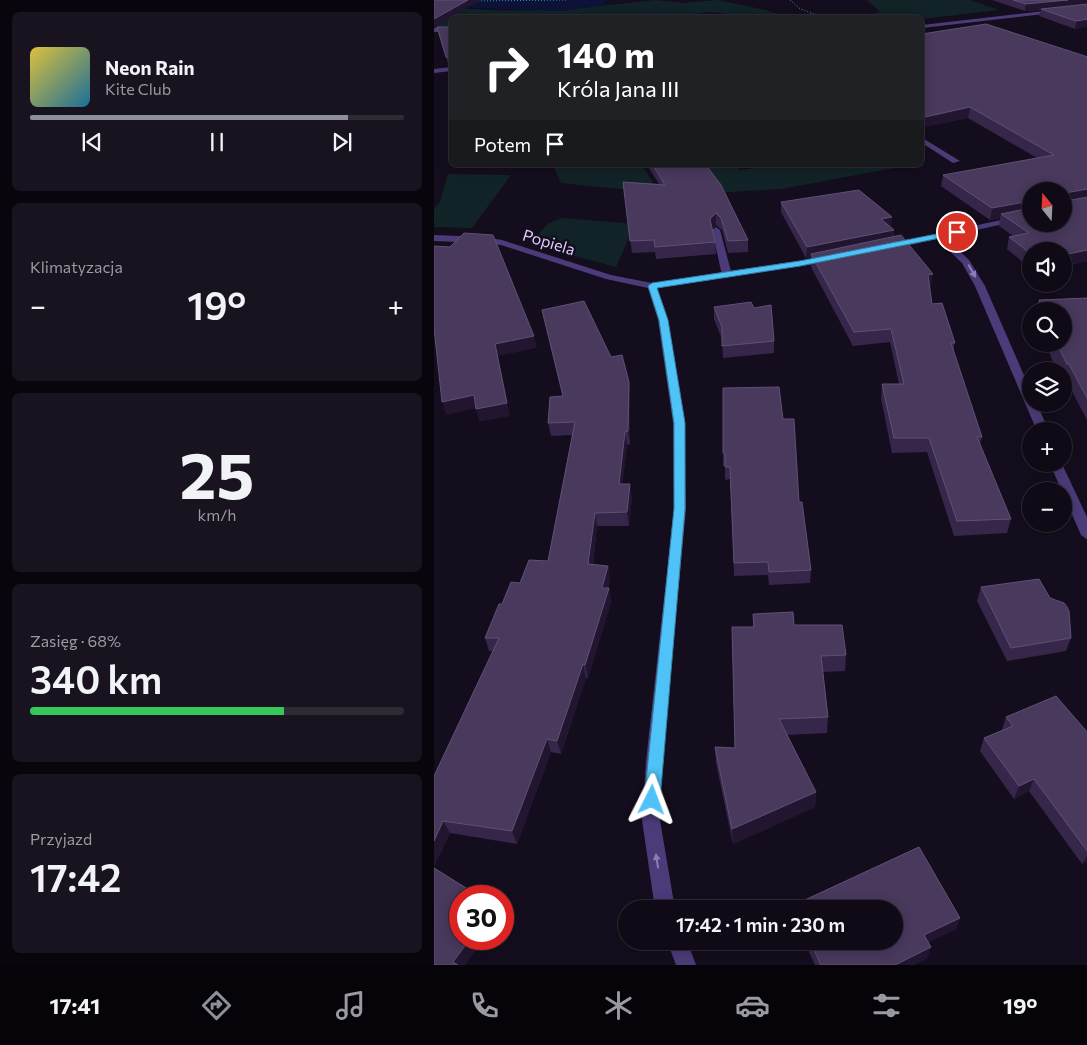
<!DOCTYPE html>
<html lang="pl">
<head>
<meta charset="utf-8">
<style>
	:root { --surface:#0f0a16; --page:#18131f; --text:#f1f3f6; --muted:#9b9aa1; --line:#2f2b35; --accent:#8c9099 }
	body { margin:0; font-family:Commissioner,sans-serif; background:var(--page); color:var(--text); height:100vh; display:flex; flex-direction:column; font-size:19px; white-space:nowrap }
	* { box-sizing:border-box; margin:0 }
	p { font-size:16px; color:var(--muted) }
	.icon { flex:none; width:28px; height:28px; fill:none; stroke:currentColor; stroke-width:2; stroke-linecap:round; stroke-linejoin:round }
	.map { position:relative; flex:1; overflow:hidden }
	.drawer { display:flex; flex-direction:column; gap:12px; padding:12px; background:#08060c; width:434px }
	.drawer>* { flex:none }
	.guide { position:absolute; left:15px; top:15px; width:475px; height:152px; border-radius:8px; box-shadow:0 2px 12px #0003,0 0 0 1px var(--line); background:#202124; color:#fff; overflow:hidden }
	.needle { width:32px; rotate:342deg }
	.buttons { position:absolute; left:588px; top:182px; display:grid; gap:10px }
	.buttons a { display:grid; place-items:center; width:50px; height:50px; border-radius:50%; background:var(--surface); box-shadow:0 2px 12px #0003,0 0 0 1px var(--line); font-size:25px }
	.speed { position:absolute; left:15px; top:885px; display:flex; gap:10px; font-size:25px; font-weight:700; text-align:center }
	.speed>* { display:grid; place-content:center; width:65px; height:65px; border-radius:50%; background:var(--surface); box-shadow:0 2px 12px #0003,0 0 0 1px var(--line); line-height:1 }
	.speed .limit { border:8px solid #d22; background:#fff; color:#111 }
	.pin { position:absolute; display:grid; place-items:center; width:42px; height:42px; color:#fff; margin:-21px; border:2px solid #fff; border-radius:50%; box-shadow:0 1px 5px #0007 }
	.me { position:absolute; width:55px; margin:-28px; rotate:3deg; stroke-linejoin:round; filter:drop-shadow(0 0 4px #0008) }
	.turn { display:flex; align-items:center; gap:18px; height:105px; padding:0 25px; font-size:22px }
	.turn .icon { width:65px; height:65px; stroke-width:2.5 }
	.turn b { display:block; font-size:35px; line-height:42px }
	.then { display:flex; align-items:center; height:48px; padding:0 25px; background:#0003; gap:10px; font-size:19px }
	.big { font-size:38px; font-weight:600; line-height:1.1 }
	.drawer .tile { flex:1; display:flex; flex-direction:column; justify-content:center; gap:8px; min-width:0; padding:0 18px; border-radius:8px; background:var(--page) }
	.drawer .dial { align-items:center; gap:0 }
	.dial b { font-size:65px; line-height:1 }
	.song { display:flex; align-items:center; gap:15px }
	.cover { width:60px; height:60px; border-radius:8px; background:linear-gradient(135deg,hsl(50 70% 55%),hsl(200 70% 35%)) }
	.played { height:5px; border-radius:2px; background:linear-gradient(90deg,var(--accent) 85%,var(--line) 85%) }
	.keys { display:flex; justify-content:space-around; direction:ltr }
	.heat { display:flex; justify-content:space-between; align-items:center; font-size:28px; direction:ltr }
	.charge { height:8px; border-radius:4px; background:linear-gradient(90deg,#34c759 68%,var(--line) 0) }
	.trip { position:absolute; left:184px; top:900px; width:285px; height:50px; border-radius:25px; background:var(--surface); box-shadow:0 2px 12px #0003,0 0 0 1px var(--line); font-weight:600; line-height:50px; text-align:center }
	.menu { display:flex; height:80px; justify-content:space-around; align-items:center; background:#060409; color:var(--muted) }
	.menu .icon { width:35px; height:35px }
	.menu .active { color:var(--accent) }
	.menu b { font-size:22px; color:var(--text) }
	main { display:flex; flex:1; min-height:0 }
	.map>svg:first-child { display:block }
	.green { fill:#112327 }
	.lines { fill:none; stroke-linecap:round; stroke-linejoin:round }
	.river { fill:#0c1238; fill-rule:evenodd }
	.path { stroke:#3695a7; stroke-width:1; stroke-dasharray:1 2; stroke-linecap:butt }
	.lane { fill:#4b3b79; fill-rule:evenodd }
	.street { fill:#4b3b79; fill-rule:evenodd }
	.wall { fill:#36274a; fill-rule:evenodd }
	.shaded-wall { fill:#211530 }
	.building { fill:#48395d; stroke:#5f5076 }
	.oneway { fill:#8d7db4 }
	.route { fill:#4fc3f7; stroke:#337fa1 }
	.labels { text-anchor:middle; stroke-width:5; stroke-linejoin:round; paint-order:stroke }
	.far-street-label { font-size:16px; fill:#ddcdfb; stroke:#140d1d }
</style>
</head>
<body>
<main>
<section class="drawer">
<div class="tile">
<div class="song"><i class="cover"></i><div><b>Neon Rain</b><p>Kite Club</p></div></div>
<div class="played"></div>
<div class="keys"><svg class="icon" aria-label="previous" viewBox="0 0 24 24"><path d="M18 5L8 12l10 7zM5 5v14"/></svg><svg class="icon" aria-label="pause" viewBox="0 0 24 24"><path d="M8 5v14M16 5v14"/></svg><svg class="icon" aria-label="next" viewBox="0 0 24 24"><path d="M6 5l10 7-10 7zM19 5v14"/></svg></div>
</div>
<div class="tile"><p>Klimatyzacja</p>
<div class="heat"><a>−</a><b class="big">19°</b><a>+</a></div>
</div>
<div class="tile dial"><b>25</b><p>km/h</p></div>
<div class="tile"><p>Zasięg · 68%</p><b class="big">340 km</b><div class="charge"></div></div>
<div class="tile"><p>Przyjazd</p><b class="big">17:42</b></div>
</section>
<div class="map">
<svg width="654" height="965" viewBox="0 0 654 965">
	<rect width="100%" height="100%" fill="#140d1d"/>
	<g class="green">
		<path d="M221,0l28,3 34,-3 49,10 20,7 25,-4 34,4h-97l-37,-5 -48,6h-211l-1,9 -17,1v-24c69,13 152,4 221,-4z"/>
		<polygon points="433,0 536,0 565,10 488,19 488,18 424,17 446,12"/>
		<polygon points="119,165 208,165 221,186 269,179 265,165 302,165 306,170 342,165 477,165 347,189 245,195 127,183"/>
		<polygon points="14,174 77,175 38,228 0,227 0,209 6,202"/>
		<polygon points="128,218 201,224 182,267 133,254 98,240 115,223"/>
	</g>
	<g class="lines">
		<polygon class="river" points="0,0 173,0 170,5 128,11 11,7 2,5"/>
		<g class="path">
			<polyline points="356,0 365,8 389,18"/>
			<polyline points="41,1 133,0"/>
			<polyline points="245,18 283,18"/>
		</g>
		<g class="lane">
			<polygon points="488,138 490,139 526,161 519,163 488,143"/>
			<polygon points="282,227 286,230 298,275 296,277 293,278 288,275 278,230"/>
		</g>
		<g class="street">
			<polygon points="654,6 654,9 488,28 488,25"/>
			<rect x="0" y="28" width="18" height="4"/>
			<polygon points="18,67 18,71 0,73 0,69"/>
			<polygon points="596,214 596,218 511,237 535,260 551,286 596,389 596,404 603,404 615,431 603,431 541,286 528,263 503,239 458,249 454,246 458,243"/>
			<polygon points="0,235 49,237 68,240 177,275 218,283 394,256 398,259 394,262 223,288 234,320 251,423 252,509 228,761 226,820 241,909 221,909 208,820 212,761 240,509 239,423 224,320 214,288 172,279 67,245 49,243 0,241"/>
			<polygon points="616,464 628,464 654,519 654,540 647,535"/>
			<polygon points="233,941 253,941 262,965 242,965"/>
		</g>
	</g>
	<g class="wall">
		<polygon points="558,0 654,0 654,26 641,29 605,16 607,10 591,11"/>
		<polygon points="3,27 18,27 18,76 5,35"/>
		<path d="M488,34l166,23v204l-25,5v-15h-33v17l-23,-19 2,-12 4,-1 -14,-10 1,-8 -10,2 -49,-34 2,-11 94,-17 -69,-40 -45,9 -1,-1zM596,191l33,33h-33z"/>
		<polygon points="213,165 272,165 314,240 314,252 294,253 288,230 282,225 278,229 281,242 282,254 222,259 221,252 198,253 189,182 225,184"/>
		<polygon points="347,202 457,227 460,230 460,237 497,287 496,287 498,304 521,343 519,351 548,437 546,444 577,519 573,533 520,536 493,452 458,453 447,398 448,384 465,384 456,342 419,346 377,267 377,257 372,258 347,212"/>
		<polygon points="654,298 654,422 631,378 629,378 629,371 626,371 621,362 619,362 612,344 629,344 629,311 602,311 605,300"/>
		<polygon points="280,307 320,308 340,341 340,353 289,358 288,339 280,319"/>
		<polygon points="108,310 177,357 195,382 196,395 196,444 193,445 188,484 198,497 195,526 163,526 159,565 174,566 176,579 174,588 175,588 177,602 154,678 152,678 127,754 117,752 83,844 16,833 0,867 0,776 59,651 55,651 51,638 68,604 86,583 114,561 138,435 117,436 114,423 129,396"/>
		<polygon points="349,419 377,570 376,583 335,585 334,575 300,576 296,479 291,480 291,466 289,466 289,453"/>
		<polygon points="547,587 637,638 632,651 573,661 543,601"/>
		<polygon points="319,614 360,625 412,655 411,671 389,672 394,717 393,733 353,735 382,792 381,807 299,844 282,763 281,747 301,748 319,627"/>
		<polygon points="572,717 654,733 654,862 648,864 595,791 580,799 546,751 550,738 568,730"/>
		<polygon points="485,847 526,918 522,929 494,942 497,947 493,958 479,965 381,965 370,941 460,941 460,909 359,909 360,905"/>
	</g>
	<g class="shaded-wall">
		<polygon points="34,0 47,0 0,27 0,19"/>
		<polygon points="634,0 654,0 654,5 591,11 592,4"/>
		<polygon points="654,19 654,26 641,29 642,21"/>
		<polygon points="536,107 534,118 489,127 491,117"/>
		<polygon points="654,189 654,200 629,205 631,193"/>
		<polygon points="596,201 596,213 567,214 566,218 556,220 558,208"/>
		<polygon points="282,213 282,225 276,230 276,219"/>
		<polygon points="458,217 457,227 447,219"/>
		<polygon points="460,230 459,240 377,254 377,257 372,258 373,247"/>
		<polygon points="654,250 654,261 629,266 629,255"/>
		<polygon points="499,274 497,287 493,288 494,275"/>
		<polygon points="100,336 103,348 64,356 76,416 45,422 42,409 61,344"/>
		<polygon points="195,382 196,395 196,444 194,431"/>
		<polygon points="40,395 43,408 12,415 8,402"/>
		<polygon points="191,432 193,445 187,498 185,484"/>
		<polygon points="196,484 198,497 195,526 193,512"/>
		<polygon points="161,513 163,526 157,578 154,564"/>
		<polygon points="174,566 176,579 170,601 168,588"/>
		<polygon points="175,588 177,602 154,678 151,665"/>
		<polygon points="149,664 152,678 127,754 123,741"/>
		<polygon points="113,739 117,752 83,844 78,831"/>
		<polygon points="600,779 595,791 580,799 585,786"/>
		<polygon points="382,792 381,807 299,844 298,829"/>
		<polygon points="9,821 16,833 0,867 0,841"/>
		<polygon points="654,854 654,862 648,864"/>
		<polygon points="526,918 522,929 487,946 490,935"/>
		<polygon points="36,939 50,939 31,965 21,965 19,962"/>
		<polygon points="497,947 493,958 479,965 461,965"/>
	</g>
	<g class="building">
		<polygon points="0,0 34,0 0,19"/>
		<polygon points="579,0 634,0 592,4"/>
		<polygon points="654,4 654,19 642,21 607,9"/>
		<polygon points="552,24 654,57 654,189 631,193 630,199 632,201 654,197 654,250 629,255 629,251 596,251 596,253 575,237 595,233 567,214 596,208 596,224 629,224 629,191 596,191 596,201 558,208 509,175 620,155 536,107 491,117 488,115 488,34"/>
		<polygon points="3,27 18,27 18,58 12,57"/>
		<polygon points="18,62 18,73 15,64 17,63"/>
		<polygon points="219,165 272,165 287,185 314,240 294,241 287,218 282,213 276,219 281,242 221,247 220,240 196,241 189,182 231,185"/>
		<polygon points="425,190 458,217 447,219 460,230 373,247 347,202"/>
		<polygon points="30,233 59,235 100,336 61,344 73,403 42,409 40,395 8,402 0,328 0,246 16,247"/>
		<polygon points="467,235 499,274 494,275 498,304 508,303 521,343 517,343 548,437 543,437 577,519 523,521 495,438 460,438 448,384 470,384 457,329 420,332 377,254"/>
		<polygon points="654,298 654,400 635,364 633,364 625,348 622,348 620,344 629,344 629,311 609,311 605,300"/>
		<polygon points="150,301 177,357 188,355 195,382 194,431 191,432 185,484 196,484 193,512 161,513 154,564 174,566 168,588 175,588 151,665 149,664 123,741 113,739 78,831 9,821 0,841 0,776 65,638 51,638 65,604 68,604 77,582 86,583 95,560 114,561 141,422 114,423 116,397 129,396 108,310"/>
		<polygon points="317,302 320,308 337,305 340,341 288,346 288,327 280,307"/>
		<polygon points="345,387 349,419 360,419 365,502 368,502 377,570 335,572 334,562 300,563 296,467 291,467 291,453 289,453 289,388"/>
		<polygon points="605,579 616,598 630,603 633,607 635,611 637,638 577,648 547,587"/>
		<polygon points="359,612 360,625 408,625 412,655 387,656 394,717 345,719 382,792 298,829 281,747 301,748 298,627 320,627 319,614"/>
		<polygon points="622,696 654,733 654,852 600,779 585,786 550,738 579,726 572,717"/>
		<polygon points="485,847 526,918 490,935 497,947 461,965 387,965 376,941 460,941 460,909 361,909 360,905"/>
		<polygon points="0,868 45,896 26,896 26,939 36,939 19,962 24,965 0,965"/>
	</g>
	<defs><path id="oneway-solid" d="M-6-.8H1V-3.2L6.5 0L1 3.2V.8H-6Z" transform="scale(1.25)"/></defs>
	<g class="oneway">
		<use href="#oneway-solid" transform="translate(538 271) rotate(60)"/>
		<use href="#oneway-solid" transform="translate(223 861) rotate(-99)"/>
	</g>
	<polygon class="route" points="523,230 526,230 526,234 366,266 223,288 234,320 251,423 251,509 226,800 224,805 218,808 212,805 210,800 240,509 240,423 225,320 214,286 218,283 366,261"/>
	<g class="labels">
		<g class="far-street-label">
			<text transform="translate(115 242) rotate(17)" y="6">Popiela</text>
		</g>
	</g>
</svg>
<div class="buttons">
<a><svg class="needle" viewBox="-14 -14 28 28"><path d="M0-13l5 13h-10z" fill="#e53935"/><path d="M0 13l5-13h-10z" fill="#9b9aa1"/></svg></a>
<a><svg class="icon" aria-label="sound" viewBox="0 0 24 24"><path d="M4 9h4l5-4v14l-5-4H4zM17 9q2 3 0 6"/></svg></a>
<a><svg class="icon" aria-label="search" viewBox="0 0 24 24"><circle cx="10" cy="10" r="6"/><path d="M15 15l6 6"/></svg></a>
<a><svg class="icon" aria-label="layers" viewBox="0 0 24 24"><path d="M12 4l9 5-9 5-9-5zM3 14l9 5 9-5"/></svg></a>
<a>+</a>
<a>−</a>
</div>
<div class="speed"><div class="limit">30</div></div>
<div class="pin" style="left:523px;top:232px;background:#d93025"><svg class="icon" aria-label="arrive" viewBox="0 0 24 24"><path d="M6 21V4h12l-3 4 3 4H6"/></svg></div>
<svg class="me" style="left:218px;top:800px" viewBox="-20 -20 40 40"><path d="M0-17L14 15 0 8-14 15z" fill="#4fc3f7" stroke="#fff" stroke-width="4"/></svg>
<div class="trip">17:42 · 1 min · 230 m</div>
<div class="guide">
<div class="turn"><svg class="icon" aria-label="right" viewBox="0 0 24 24"><path d="M7 20v-9h11M14 6l5 5-5 5"/></svg><div><b>140 m</b>Króla Jana III</div></div>
<div class="then">Potem<svg class="icon" aria-label="arrive" viewBox="0 0 24 24"><path d="M6 21V4h12l-3 4 3 4H6"/></svg></div>
</div>
</div>
</main>
<nav class="menu">
<b>17:41</b>
<svg class="icon active" aria-label="directions" viewBox="0 0 24 24"><path d="M12 3l9 9-9 9-9-9zM9 14v-3h6M13 9l2 2-2 2"/></svg>
<svg class="icon" aria-label="music" viewBox="0 0 24 24"><path d="M9 18V5l10-2v13"/><circle cx="6" cy="18" r="3"/><circle cx="16" cy="16" r="3"/></svg>
<svg class="icon" aria-label="phone" viewBox="0 0 24 24"><path d="M5 4h4l2 5-3 2q2 4 5 5l2-3 5 2v4C11 20 4 13 5 4z"/></svg>
<svg class="icon" aria-label="climate" viewBox="0 0 24 24"><path d="M12 3v18M4 7l16 10M4 17L20 7"/></svg>
<svg class="icon" aria-label="car" viewBox="0 0 24 24"><path d="M5 17H2v-5l4-1 3-4h7l3 4 3 1v5h-3M9 17h6M6 11h13"/><circle cx="7" cy="17" r="2"/><circle cx="17" cy="17" r="2"/></svg>
<svg class="icon" aria-label="filters" viewBox="0 0 24 24"><path d="M4 7h16M4 17h16"/><circle cx="9" cy="7" r="2"/><circle cx="15" cy="17" r="2"/></svg>
<b>19°</b>
</nav>
</body>
</html>
